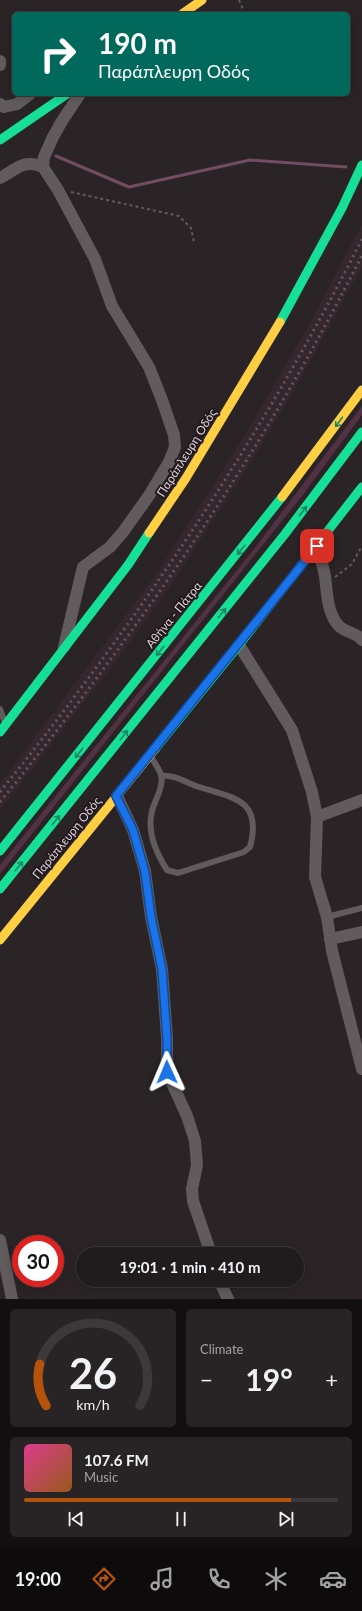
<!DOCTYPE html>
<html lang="en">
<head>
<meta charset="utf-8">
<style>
	:root { --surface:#201b1d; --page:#282426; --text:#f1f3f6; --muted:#a2a1a4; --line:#3d393b; --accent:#b45309 }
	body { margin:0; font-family:Lato,sans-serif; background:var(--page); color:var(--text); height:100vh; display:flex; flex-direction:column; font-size:15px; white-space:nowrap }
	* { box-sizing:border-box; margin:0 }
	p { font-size:13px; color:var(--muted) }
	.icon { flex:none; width:22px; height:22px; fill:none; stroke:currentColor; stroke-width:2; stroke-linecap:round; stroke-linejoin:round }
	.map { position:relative; height:1299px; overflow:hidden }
	.panel { display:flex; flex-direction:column; gap:10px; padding:10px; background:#120f10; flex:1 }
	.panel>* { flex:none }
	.hud { position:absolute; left:12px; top:12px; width:338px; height:84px; border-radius:6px; box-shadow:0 2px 10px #0003,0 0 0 1px var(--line); background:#00695c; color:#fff; overflow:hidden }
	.speed { position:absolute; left:12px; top:1235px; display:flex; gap:8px; font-size:20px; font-weight:700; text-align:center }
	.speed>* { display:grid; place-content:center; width:52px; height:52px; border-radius:50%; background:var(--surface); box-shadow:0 2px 10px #0003,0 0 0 1px var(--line); line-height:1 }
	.speed .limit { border:6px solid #d22; background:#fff; color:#111 }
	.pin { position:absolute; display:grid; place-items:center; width:34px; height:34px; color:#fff; margin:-17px; border-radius:8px; box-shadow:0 2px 6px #0006 }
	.me { position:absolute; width:44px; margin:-22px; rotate:359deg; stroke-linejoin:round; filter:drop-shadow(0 0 3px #0008) }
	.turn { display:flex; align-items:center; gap:14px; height:84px; padding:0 20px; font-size:18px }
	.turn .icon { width:52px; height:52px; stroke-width:2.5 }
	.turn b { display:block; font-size:28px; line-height:34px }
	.big { font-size:30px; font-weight:700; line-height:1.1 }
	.panel .tile { flex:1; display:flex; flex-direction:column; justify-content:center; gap:6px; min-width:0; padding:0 14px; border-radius:6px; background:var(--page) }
	.panel .dial { align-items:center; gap:0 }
	.dial svg { height:104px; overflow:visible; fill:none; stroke:var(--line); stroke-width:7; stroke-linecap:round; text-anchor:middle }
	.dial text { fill:var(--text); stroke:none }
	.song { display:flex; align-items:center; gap:12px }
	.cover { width:48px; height:48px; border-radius:6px; background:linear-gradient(135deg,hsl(330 70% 55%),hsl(30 70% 35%)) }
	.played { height:4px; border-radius:2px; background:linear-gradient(90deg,var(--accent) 85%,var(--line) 85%) }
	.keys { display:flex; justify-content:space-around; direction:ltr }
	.heat { display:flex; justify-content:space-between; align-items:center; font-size:22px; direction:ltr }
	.panel .tiles { flex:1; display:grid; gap:10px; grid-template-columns:1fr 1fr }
	.tile:last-child { grid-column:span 2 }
	.trip { position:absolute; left:76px; top:1247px; width:228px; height:40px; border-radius:20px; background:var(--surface); box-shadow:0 2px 10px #0003,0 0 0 1px var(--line); font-weight:700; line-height:40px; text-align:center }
	.tabs { display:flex; height:64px; justify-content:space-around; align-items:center; background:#0d0b0c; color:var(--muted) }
	.tabs .icon { width:28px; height:28px }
	.tabs .active { color:var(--accent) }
	.tabs b { font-size:18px; color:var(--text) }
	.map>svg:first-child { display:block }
	.built { fill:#36262e }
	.green { fill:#523143 }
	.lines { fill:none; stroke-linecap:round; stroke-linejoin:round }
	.stream { stroke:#724c60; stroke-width:3 }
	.path { stroke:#605b5d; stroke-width:2; stroke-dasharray:3 3; stroke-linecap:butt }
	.lane { stroke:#615b5e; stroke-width:6 }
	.street { stroke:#615b5e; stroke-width:12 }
	.fast { stroke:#16e098; stroke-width:9 }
	.slow { stroke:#ffcf43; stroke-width:9 }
	.rail { stroke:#605a5d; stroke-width:3; stroke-dasharray:2 4; stroke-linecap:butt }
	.oneway { stroke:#1c8661 }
	.route-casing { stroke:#114b97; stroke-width:10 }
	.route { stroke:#1a73e8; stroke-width:7 }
	.labels { text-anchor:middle; stroke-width:4; stroke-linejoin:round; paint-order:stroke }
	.street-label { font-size:12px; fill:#dcd4d8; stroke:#23181e }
</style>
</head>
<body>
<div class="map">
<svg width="362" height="1299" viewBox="0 0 362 1299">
	<rect width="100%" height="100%" fill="#2a2427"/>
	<polygon class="built" points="362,224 362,267 296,387 251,462 165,594 117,660 0,810 0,784 154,577 240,443 310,323"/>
	<polygon class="green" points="362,406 362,415 302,496 0,874 0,865 254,549"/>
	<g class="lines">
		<polyline class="stream" points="56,156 129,187 250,160 346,167"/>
		<g class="path">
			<polyline points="239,0 245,14"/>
			<polyline points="71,192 179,216 191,228 194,242"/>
			<polyline points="335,577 352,564 362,546"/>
		</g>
		<g class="lane">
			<polyline points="0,709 5,723"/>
			<path d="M150,755c3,6 9,13 11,20 3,11 -6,25 -9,36 -5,20 4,42 15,59l11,3 66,-21 6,-5c13,-49 -18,-49 -54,-61 -11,-4 -23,-12 -35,-10"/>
			<polyline points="327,917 362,908"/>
		</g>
		<g class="street">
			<polyline points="0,61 0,65"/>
			<polyline points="0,104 4,107 17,104 30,94"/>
			<path d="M0,178c17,-9 23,-19 43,-11"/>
			<path d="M317,546c3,10 6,20 8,30 2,15 2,38 14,50 7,7 17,6 23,14"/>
			<polyline points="239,645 292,730 312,792 317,817 315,877 327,917 332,951 362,1069"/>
			<polyline points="64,647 83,567 110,547 123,532 148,497 169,462 175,447 174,435 162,400 149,367 112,306 95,259 58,190 43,167 44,157 53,137 62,121 80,94"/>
			<polyline points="117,796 133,830 145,871 151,917 162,969 167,1038 167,1072 187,1116 195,1141 197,1165 192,1189 193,1201 211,1254"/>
			<polyline points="317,817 362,800"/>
			<polyline points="330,939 362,932"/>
			<polyline points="0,1240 12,1299"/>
			<polyline points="219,1280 228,1299"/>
		</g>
		<g class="fast">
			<polyline points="0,140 67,94"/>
			<polyline points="280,322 342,208 362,165"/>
			<polyline points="0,732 128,565 149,533"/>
			<polyline points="155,749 239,645 362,487"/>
			<polyline points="0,851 282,497"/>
			<polyline points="0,889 285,534 362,432"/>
		</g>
		<g class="slow">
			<polyline points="182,14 202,0"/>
			<polyline points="282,497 362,390"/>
			<polyline points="149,533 186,478 280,322"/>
			<polyline points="0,940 155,749"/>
		</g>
		<g class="rail">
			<path d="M0,792c139,-172 262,-355 362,-553"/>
			<path d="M0,802c138,-170 264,-351 362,-547"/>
		</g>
	</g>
	<defs><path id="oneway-shaft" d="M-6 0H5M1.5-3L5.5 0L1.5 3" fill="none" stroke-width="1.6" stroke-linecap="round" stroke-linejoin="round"/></defs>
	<g class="oneway">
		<use href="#oneway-shaft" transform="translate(339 422) rotate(126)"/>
		<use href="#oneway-shaft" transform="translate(303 511) rotate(-52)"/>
		<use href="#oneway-shaft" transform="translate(241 550) rotate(129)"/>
		<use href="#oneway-shaft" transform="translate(222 613) rotate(-51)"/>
		<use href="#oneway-shaft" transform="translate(160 651) rotate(129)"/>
		<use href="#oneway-shaft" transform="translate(124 735) rotate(-51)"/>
		<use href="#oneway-shaft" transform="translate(79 753) rotate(129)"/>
		<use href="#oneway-shaft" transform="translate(56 820) rotate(-51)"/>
		<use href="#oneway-shaft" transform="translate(19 866) rotate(-51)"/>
	</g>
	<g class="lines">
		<g class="route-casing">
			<polyline id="route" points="167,1072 167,1038 162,969 151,917 145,872 133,830 116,796 317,546"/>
		</g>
		<use href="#route" class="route"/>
	</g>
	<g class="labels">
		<g class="street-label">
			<text transform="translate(187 453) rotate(-58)" y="4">Παράπλευρη Οδός</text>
			<text transform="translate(174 615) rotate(-51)" y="4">Αθήνα - Πάτρα</text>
			<text transform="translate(67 838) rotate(-51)" y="4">Παράπλευρη Οδός</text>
		</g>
	</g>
</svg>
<div class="speed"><div class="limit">30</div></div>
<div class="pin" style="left:317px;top:546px;background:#d93025"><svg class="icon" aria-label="arrive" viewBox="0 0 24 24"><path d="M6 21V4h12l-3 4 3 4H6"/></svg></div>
<svg class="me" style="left:167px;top:1072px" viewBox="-20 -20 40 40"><path d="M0-17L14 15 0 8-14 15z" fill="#1a73e8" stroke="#fff" stroke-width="4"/></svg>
<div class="trip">19:01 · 1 min · 410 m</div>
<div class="hud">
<div class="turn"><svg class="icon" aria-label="right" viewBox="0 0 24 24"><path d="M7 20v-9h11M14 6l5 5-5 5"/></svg><div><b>190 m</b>Παράπλευρη Οδός</div></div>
</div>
</div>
<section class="panel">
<div class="tiles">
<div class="tile dial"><svg viewBox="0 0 100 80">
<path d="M14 69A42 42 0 1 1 86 69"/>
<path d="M14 69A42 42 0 0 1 9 37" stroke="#b45309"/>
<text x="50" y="56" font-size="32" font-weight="700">26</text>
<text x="50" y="72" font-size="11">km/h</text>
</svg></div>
<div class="tile"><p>Climate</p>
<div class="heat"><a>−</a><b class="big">19°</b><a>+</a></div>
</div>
<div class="tile">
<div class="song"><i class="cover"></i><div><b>107.6 FM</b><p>Music</p></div></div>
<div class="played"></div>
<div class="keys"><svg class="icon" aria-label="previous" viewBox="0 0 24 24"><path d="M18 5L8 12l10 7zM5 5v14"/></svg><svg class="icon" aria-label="pause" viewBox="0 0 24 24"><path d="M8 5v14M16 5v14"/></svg><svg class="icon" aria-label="next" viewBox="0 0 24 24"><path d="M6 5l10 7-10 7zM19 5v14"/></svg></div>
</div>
</div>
</section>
<nav class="tabs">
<b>19:00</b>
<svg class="icon active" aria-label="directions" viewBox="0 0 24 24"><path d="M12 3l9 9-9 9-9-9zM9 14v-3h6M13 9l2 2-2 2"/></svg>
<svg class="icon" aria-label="music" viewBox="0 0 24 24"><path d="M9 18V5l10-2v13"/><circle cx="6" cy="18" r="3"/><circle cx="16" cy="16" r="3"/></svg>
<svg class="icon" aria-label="phone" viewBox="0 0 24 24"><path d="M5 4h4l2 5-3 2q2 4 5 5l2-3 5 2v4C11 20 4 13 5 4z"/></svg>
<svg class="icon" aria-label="climate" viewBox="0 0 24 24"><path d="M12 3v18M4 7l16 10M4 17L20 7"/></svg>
<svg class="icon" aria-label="car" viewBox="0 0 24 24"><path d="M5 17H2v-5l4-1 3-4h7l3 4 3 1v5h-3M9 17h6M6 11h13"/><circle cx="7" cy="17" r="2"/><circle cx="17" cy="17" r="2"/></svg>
</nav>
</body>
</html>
